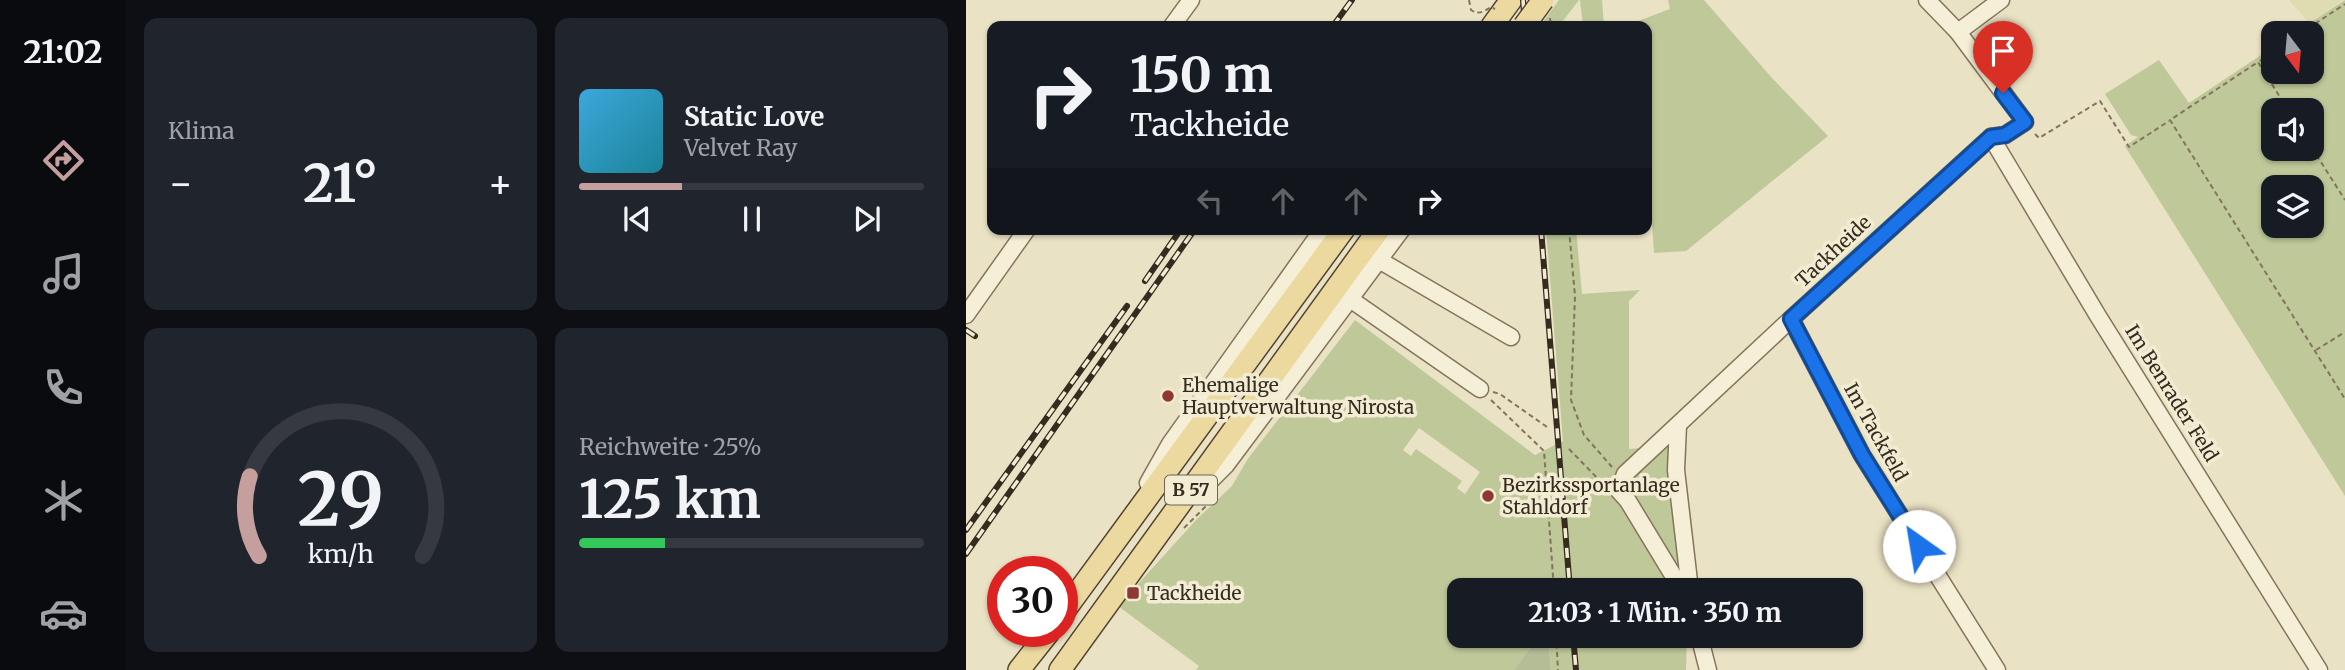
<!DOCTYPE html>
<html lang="de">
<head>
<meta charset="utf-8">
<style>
	:root { --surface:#171b24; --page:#20242c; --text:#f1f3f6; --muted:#9ea1a6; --line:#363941; --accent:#c49f9d }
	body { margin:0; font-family:Merriweather,serif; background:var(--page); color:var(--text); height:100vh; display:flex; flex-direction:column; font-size:26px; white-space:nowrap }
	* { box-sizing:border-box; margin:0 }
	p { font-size:23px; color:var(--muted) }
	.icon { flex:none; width:38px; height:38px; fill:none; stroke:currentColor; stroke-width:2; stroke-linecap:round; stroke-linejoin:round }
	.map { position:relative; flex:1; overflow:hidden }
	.drawer { display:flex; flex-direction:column; gap:18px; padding:18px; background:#0d0f14; width:840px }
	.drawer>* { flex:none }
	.banner { position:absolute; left:21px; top:21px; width:665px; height:214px; border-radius:14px; box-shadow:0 2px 5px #0004; background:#171b24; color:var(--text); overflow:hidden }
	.needle { width:46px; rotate:164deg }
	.fabs { position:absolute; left:1295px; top:21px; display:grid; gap:14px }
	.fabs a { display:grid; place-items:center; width:63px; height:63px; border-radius:14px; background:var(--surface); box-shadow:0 2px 5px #0004; font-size:35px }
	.speed { position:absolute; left:21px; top:556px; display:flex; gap:14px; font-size:35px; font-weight:700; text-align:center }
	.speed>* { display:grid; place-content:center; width:91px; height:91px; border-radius:50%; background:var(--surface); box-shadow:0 2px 5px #0004; line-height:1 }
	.speed .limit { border:10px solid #d22; background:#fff; color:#111 }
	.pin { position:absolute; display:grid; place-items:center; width:60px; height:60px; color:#fff; margin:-72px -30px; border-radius:50% 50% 50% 0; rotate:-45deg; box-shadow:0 0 7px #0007 }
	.pin .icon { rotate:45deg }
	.me { position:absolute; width:77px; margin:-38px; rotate:328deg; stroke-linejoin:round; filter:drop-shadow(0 0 5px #0008) }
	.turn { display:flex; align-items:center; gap:24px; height:147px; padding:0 28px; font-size:32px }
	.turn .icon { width:91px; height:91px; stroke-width:2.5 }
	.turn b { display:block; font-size:49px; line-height:60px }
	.lanes { display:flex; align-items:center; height:66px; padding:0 28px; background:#0003; justify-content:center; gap:35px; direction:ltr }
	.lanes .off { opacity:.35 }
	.big { font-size:52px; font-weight:700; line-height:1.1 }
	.drawer .card { flex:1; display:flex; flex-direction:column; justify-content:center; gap:10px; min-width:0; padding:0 24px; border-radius:14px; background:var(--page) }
	.drawer .dial { align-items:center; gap:0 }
	.dial svg { height:182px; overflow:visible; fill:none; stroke:var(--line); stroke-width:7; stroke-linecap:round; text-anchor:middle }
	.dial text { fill:var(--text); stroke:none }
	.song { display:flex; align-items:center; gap:21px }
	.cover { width:84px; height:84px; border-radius:10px; background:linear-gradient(135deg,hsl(200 70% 55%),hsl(190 70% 35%)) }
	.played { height:7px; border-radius:4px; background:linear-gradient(90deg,var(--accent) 30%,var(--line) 30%) }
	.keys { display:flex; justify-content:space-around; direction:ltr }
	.heat { display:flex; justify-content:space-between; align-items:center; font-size:38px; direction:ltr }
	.charge { height:10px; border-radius:5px; background:linear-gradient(90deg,#34c759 25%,var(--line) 0) }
	.drawer .tiles { flex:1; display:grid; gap:18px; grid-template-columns:repeat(2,1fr) }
	.trip { position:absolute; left:481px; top:578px; width:416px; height:70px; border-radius:14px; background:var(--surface); box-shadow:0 2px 5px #0004; font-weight:700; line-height:70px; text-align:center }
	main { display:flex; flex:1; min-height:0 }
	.dock { display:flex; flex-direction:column; width:126px; justify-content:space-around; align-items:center; background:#090b0e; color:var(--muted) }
	.dock .icon { width:49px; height:49px }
	.dock .on { color:var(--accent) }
	.dock b { font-size:32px; color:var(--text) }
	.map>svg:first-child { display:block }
	.farmland { fill:#dfdcb2 }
	.green { fill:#bec899; fill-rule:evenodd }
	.cemetery { fill:#b5bd97 }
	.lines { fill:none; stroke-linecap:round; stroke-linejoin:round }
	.minor-casing { stroke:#84745c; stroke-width:19 }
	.major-casing { stroke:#524230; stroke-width:24 }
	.path { stroke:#84745c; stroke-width:2; stroke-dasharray:5 3.5; stroke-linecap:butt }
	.minor { stroke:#f6efd7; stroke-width:16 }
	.major { stroke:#ebd99f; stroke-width:21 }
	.rail-casing { stroke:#352b1f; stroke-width:6 }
	.rail { stroke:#f2ecd3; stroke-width:3.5; stroke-dasharray:10; stroke-linecap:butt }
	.major-bridge-casing { stroke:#524230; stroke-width:24; stroke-linecap:butt }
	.path-bridge { stroke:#84745c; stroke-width:2; stroke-dasharray:5 3.5; stroke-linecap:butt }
	.major-bridge { stroke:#ebd99f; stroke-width:21 }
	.route-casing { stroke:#114b97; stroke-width:18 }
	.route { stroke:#1a73e8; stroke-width:12 }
	.poi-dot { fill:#8e3831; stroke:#f2ecd3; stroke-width:2.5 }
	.labels { text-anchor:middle; stroke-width:7; stroke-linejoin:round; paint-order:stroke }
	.shield { fill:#f2ecd3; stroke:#6e6555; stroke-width:2 }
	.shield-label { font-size:18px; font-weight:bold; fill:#352b1f }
	.street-label { font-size:19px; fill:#352b1f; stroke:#f2ecd3 }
	.poi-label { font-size:19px; fill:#352b1f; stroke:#f2ecd3; text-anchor:start }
</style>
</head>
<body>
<main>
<nav class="dock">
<b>21:02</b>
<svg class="icon on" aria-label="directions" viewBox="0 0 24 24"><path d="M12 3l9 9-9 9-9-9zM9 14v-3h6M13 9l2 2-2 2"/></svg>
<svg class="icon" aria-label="music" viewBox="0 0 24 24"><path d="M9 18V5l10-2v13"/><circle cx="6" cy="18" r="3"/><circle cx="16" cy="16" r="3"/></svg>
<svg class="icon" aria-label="phone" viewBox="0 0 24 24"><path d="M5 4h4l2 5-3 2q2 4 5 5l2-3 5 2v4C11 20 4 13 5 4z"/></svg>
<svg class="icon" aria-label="climate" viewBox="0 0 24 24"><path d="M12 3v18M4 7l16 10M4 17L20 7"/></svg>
<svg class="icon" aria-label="car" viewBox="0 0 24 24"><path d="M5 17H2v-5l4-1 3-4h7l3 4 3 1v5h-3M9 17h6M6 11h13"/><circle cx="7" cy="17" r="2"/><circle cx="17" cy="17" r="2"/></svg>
</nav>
<section class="drawer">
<div class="tiles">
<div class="card"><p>Klima</p>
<div class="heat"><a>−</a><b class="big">21°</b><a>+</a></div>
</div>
<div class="card">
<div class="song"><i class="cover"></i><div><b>Static Love</b><p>Velvet Ray</p></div></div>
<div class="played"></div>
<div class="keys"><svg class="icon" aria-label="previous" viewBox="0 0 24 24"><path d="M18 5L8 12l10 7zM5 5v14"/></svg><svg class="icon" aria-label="pause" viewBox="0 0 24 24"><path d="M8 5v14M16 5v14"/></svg><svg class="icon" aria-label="next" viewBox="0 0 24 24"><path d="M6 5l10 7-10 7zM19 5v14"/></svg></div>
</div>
<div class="card dial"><svg viewBox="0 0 100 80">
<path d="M14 69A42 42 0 1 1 86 69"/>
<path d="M14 69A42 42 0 0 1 10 34" stroke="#c49f9d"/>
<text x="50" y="56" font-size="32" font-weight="700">29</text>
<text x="50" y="72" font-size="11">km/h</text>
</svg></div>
<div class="card"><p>Reichweite · 25%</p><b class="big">125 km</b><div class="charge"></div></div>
</div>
</section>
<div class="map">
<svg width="1379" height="670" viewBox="0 0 1379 670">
	<rect width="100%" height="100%" fill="#eae2c4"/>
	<polygon class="farmland" points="1323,0 1377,0 1343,23"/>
	<g class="green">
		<polygon points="593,0 613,0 593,26 574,26"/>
		<polygon points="614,0 636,0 638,26 617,26"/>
		<polygon points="702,0 738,0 806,78 862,136 720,251 688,253 681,148 681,26 672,26 672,21 704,9"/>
		<path d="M1379,0v496l-220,-350 13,-9 -7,-2 -26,-41 54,-34 30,43 84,-56v25h39v-39h-18zM1307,110h39v39h-39zM1307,187h39v39h-39z"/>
		<path d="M580,229h30l6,65 58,-4 -11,11v148l48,-4 9,145h-226v45h79l-25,35h-318l3,-4 -81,-60 79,-87 35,-33 15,-26 108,-140 180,135 28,-14zM453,428l61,44 -15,22 -8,-6 5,-7 -46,-32 -5,7 -8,-6z"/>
		<polygon points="582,635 721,635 720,670 585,670"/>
	</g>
	<polygon class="cemetery" points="573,635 582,635 585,670 548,670"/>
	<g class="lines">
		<g class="minor-casing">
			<g id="minor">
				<polyline points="206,26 225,0"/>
				<polyline points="992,32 1035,0"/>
				<polyline points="1025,137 1132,316 1353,670"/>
				<polyline points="413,260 545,337"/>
				<polyline points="384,299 514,389"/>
				<polyline points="0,315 61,229"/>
				<polyline points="825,319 896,455 1031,670"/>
				<polyline points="712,425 710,470 724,590"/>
				<polyline points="182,483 204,444 357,229"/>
				<polyline points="230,495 260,465 436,229"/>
				<polyline points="716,590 662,501 653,491 659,474 825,319 1025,137 1039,135 1059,122 992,32 961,0"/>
				<polyline points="733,635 742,670"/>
			</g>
		</g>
		<g class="major-casing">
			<g id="major">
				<polyline points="526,26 545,0"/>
				<polyline points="96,614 378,229"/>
				<polyline points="53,670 83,632"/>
				<polyline points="94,670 413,229"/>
			</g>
		</g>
		<g class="path">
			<polyline points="584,18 585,26"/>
			<polyline points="1335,33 1379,4"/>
			<polyline points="1294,61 1307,51"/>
			<polyline points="1322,110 1292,62 1204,120 1379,399"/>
			<polyline points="1069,134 1073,138 1134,101 1163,147 1203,121"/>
			<polyline points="1346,148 1379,200"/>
			<polyline points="603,229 609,296 605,400 618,435 646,467"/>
			<polyline points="1350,350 1379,332"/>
			<polyline points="527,392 534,394 581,427"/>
			<polyline points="525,400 578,451 588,590"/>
			<polyline points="603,449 639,486"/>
			<polyline points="218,528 241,505"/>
			<polyline points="590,635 592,670"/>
		</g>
		<use href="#minor" class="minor"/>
		<use href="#major" class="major"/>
		<g class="rail-casing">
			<g id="rail">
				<polyline points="557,0 559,26"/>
				<polyline points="367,26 386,0"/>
				<polyline points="575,229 604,590"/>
				<polyline points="179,281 215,229"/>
				<polyline points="0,330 9,336"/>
				<polyline points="0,530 161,306"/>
				<polyline points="0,554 229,229"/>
				<polyline points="607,635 610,670"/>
			</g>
		</g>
		<use href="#rail" class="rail"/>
		<g class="major-bridge-casing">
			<polyline id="major-bridge" points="558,26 577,0"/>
		</g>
		<path class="path-bridge" d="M503,0l2,10c8,5 12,2 20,-3l4,2"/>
		<use href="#major-bridge" class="major-bridge"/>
	</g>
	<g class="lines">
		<g class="route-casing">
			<polyline id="route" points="953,546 896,455 825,319 1025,137 1039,135 1059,122 1037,93"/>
		</g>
		<use href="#route" class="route"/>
	</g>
	<g class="poi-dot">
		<circle cx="202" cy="396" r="7"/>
		<circle cx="522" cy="496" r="7"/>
		<rect x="160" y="586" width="14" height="14" rx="3.5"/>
	</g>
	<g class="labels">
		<rect class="shield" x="199" y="475.5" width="52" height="29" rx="5"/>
		<g class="shield-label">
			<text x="225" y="496">B 57</text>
		</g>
		<g class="street-label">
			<text transform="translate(867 251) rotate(-43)" y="7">Tackheide</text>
			<text transform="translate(1206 393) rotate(58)" y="7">Im Benrader Feld</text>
			<text transform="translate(910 432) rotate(61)" y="7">Im Tackfeld</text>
		</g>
		<g class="poi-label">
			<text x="216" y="392">Ehemalige<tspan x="216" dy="22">Hauptverwaltung Nirosta</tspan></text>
			<text x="536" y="492">Bezirkssportanlage<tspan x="536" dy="22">Stahldorf</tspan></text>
			<text x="181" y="600">Tackheide</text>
		</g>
	</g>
</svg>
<div class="fabs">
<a><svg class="needle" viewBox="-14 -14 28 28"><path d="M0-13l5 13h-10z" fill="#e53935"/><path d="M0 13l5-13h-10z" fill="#9ea1a6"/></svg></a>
<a><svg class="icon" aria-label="sound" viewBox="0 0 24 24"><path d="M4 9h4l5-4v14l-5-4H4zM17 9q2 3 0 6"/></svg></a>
<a><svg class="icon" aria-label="layers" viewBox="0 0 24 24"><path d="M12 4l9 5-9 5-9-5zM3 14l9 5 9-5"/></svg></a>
</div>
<div class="speed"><div class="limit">30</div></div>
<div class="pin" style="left:1037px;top:93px;background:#d93025"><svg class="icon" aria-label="arrive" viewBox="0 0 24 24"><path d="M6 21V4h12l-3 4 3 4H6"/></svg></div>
<svg class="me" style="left:953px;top:546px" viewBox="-20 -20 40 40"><circle r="19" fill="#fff"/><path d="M0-13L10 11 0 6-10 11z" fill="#1a73e8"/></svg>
<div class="trip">21:03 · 1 Min. · 350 m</div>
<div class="banner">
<div class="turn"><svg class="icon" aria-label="right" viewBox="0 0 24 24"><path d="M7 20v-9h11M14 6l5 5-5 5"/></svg><div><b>150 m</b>Tackheide</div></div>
<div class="lanes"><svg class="icon off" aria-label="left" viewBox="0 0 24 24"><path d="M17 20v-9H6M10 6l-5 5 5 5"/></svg><svg class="icon off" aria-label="ahead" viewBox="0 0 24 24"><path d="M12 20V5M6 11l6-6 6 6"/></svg><svg class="icon off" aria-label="ahead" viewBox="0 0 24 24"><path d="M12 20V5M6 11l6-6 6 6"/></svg><svg class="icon" aria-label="right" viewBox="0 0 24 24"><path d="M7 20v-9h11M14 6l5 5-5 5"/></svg></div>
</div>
</div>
</main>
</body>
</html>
